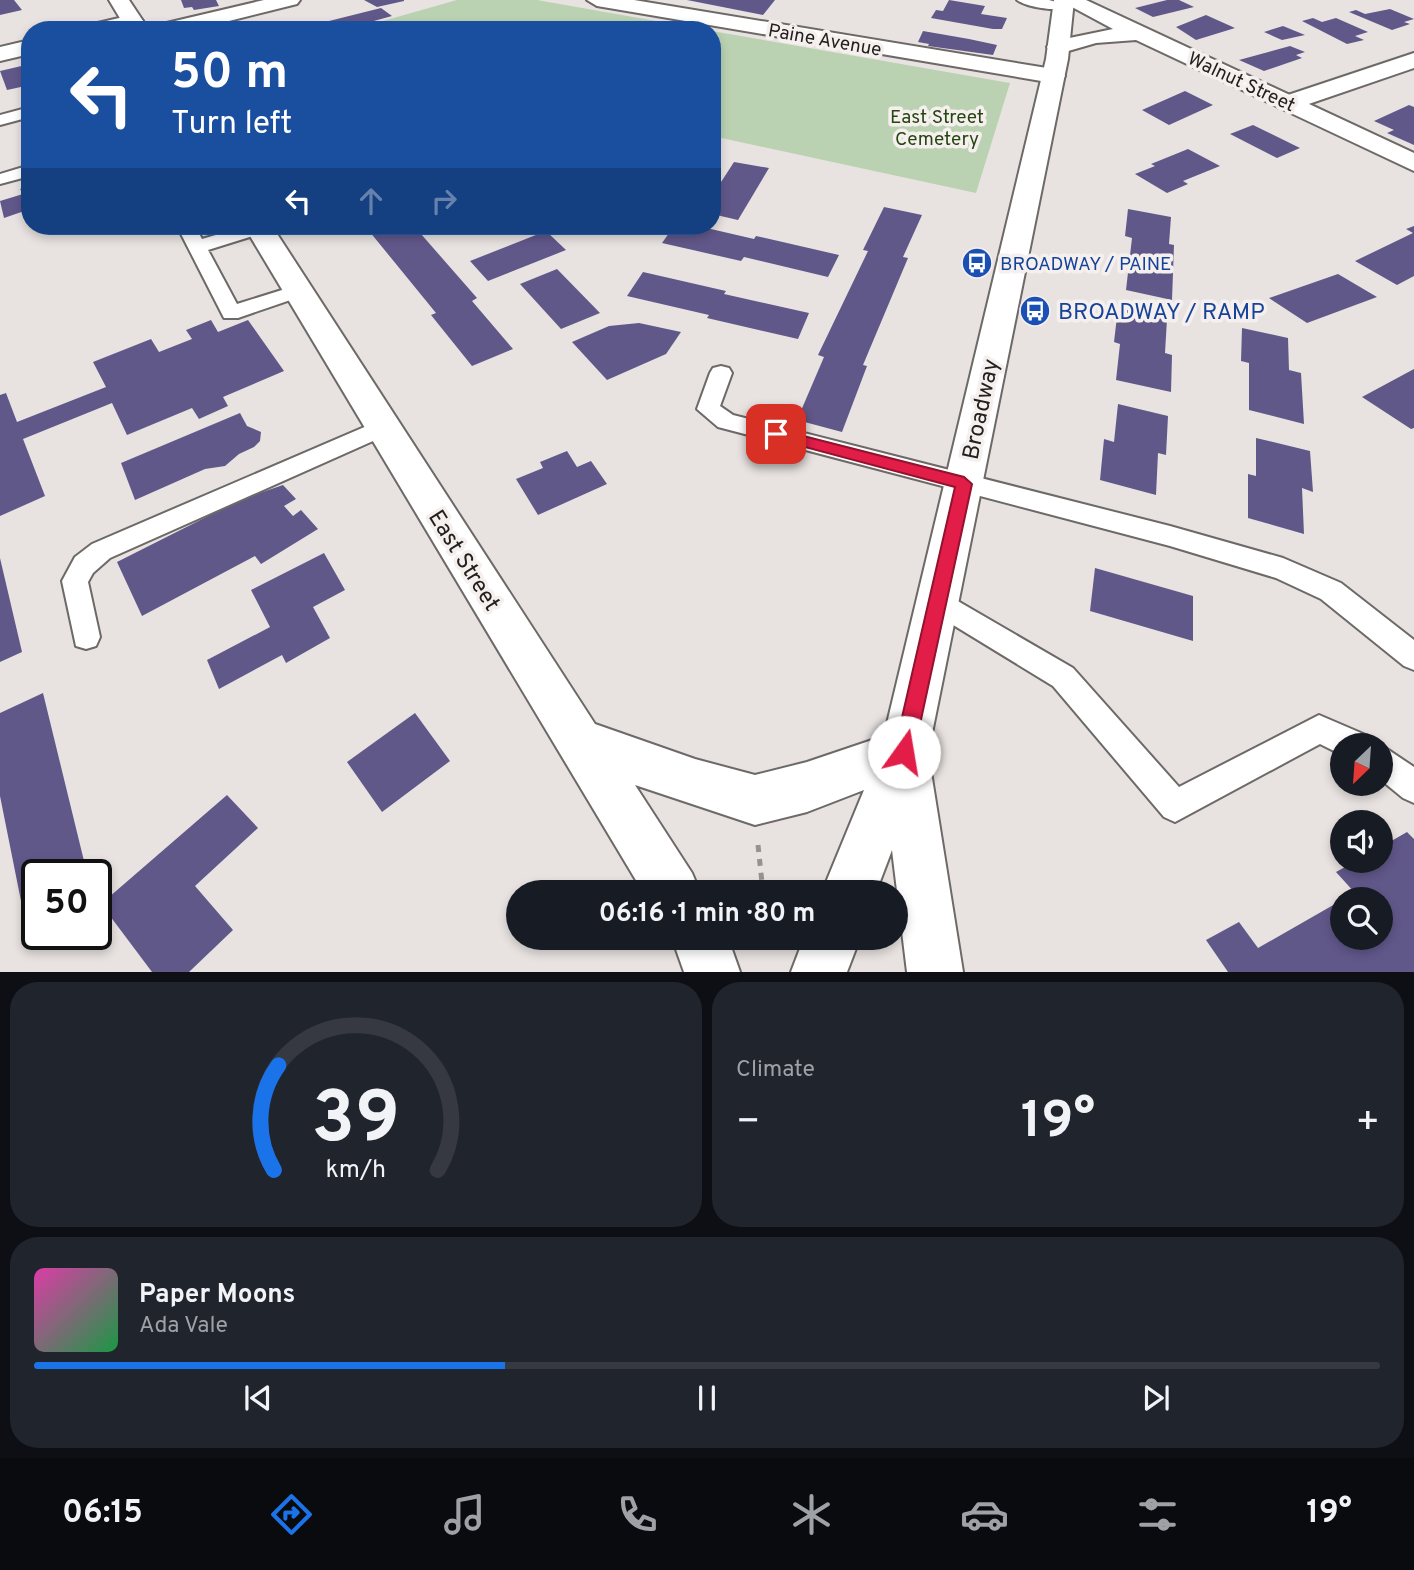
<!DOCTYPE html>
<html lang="en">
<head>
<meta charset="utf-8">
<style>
	:root { --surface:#171b24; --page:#20242c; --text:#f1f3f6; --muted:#9ea1a6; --line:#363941; --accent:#1a73e8 }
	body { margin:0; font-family:Overpass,sans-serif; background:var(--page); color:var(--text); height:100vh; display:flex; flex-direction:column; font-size:26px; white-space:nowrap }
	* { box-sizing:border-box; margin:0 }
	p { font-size:23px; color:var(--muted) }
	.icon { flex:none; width:38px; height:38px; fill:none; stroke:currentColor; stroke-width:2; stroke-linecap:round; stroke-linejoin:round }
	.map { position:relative; height:972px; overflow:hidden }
	.drawer { display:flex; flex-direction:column; gap:10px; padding:10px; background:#0d0f14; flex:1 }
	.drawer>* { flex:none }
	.guide { position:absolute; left:21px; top:21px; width:700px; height:214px; border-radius:28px; box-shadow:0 4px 10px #0003; background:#1a4fa0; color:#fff; overflow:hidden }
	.needle { width:46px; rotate:205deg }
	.buttons { position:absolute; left:1330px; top:733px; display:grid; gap:14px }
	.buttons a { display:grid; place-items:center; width:63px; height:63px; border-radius:50%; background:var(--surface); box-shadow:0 4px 10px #0003; font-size:35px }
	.speed { position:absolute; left:21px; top:859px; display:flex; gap:14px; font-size:35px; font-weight:700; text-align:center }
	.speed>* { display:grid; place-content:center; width:91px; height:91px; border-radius:50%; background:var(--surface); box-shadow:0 4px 10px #0003; line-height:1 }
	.speed .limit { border:4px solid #111; border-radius:10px; background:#fff; color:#111 }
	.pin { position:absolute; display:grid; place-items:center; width:60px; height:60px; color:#fff; margin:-30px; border-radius:14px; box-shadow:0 4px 10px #0006 }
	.me { position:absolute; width:77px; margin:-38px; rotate:13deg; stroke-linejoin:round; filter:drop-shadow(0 0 5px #0008) }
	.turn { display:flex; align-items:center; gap:24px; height:147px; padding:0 35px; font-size:32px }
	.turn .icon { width:91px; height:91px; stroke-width:2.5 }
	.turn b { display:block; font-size:49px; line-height:60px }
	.lanes { display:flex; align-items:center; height:66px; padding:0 35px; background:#0003; justify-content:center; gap:35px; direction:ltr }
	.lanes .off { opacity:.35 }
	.big { font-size:52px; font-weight:700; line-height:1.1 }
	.drawer .widget { flex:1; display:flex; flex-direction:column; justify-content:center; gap:10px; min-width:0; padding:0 24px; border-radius:28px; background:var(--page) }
	.drawer .dial { align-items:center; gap:0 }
	.dial svg { height:182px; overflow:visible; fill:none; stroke:var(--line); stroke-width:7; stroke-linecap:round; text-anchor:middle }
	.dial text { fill:var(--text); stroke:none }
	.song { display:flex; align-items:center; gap:21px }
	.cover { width:84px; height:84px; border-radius:10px; background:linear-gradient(135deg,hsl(320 70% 55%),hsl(140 70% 35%)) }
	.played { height:7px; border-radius:4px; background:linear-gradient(90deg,var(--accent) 35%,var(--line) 35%) }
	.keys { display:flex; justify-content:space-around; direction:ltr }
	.heat { display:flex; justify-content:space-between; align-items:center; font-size:38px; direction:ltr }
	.drawer .tiles { flex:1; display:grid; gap:10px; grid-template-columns:1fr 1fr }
	.widget:last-child { grid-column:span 2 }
	.trip { position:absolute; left:506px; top:880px; width:402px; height:70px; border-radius:35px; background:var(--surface); box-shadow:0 4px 10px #0003; font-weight:700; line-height:70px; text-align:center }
	.menu { display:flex; height:112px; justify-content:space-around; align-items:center; background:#090b0e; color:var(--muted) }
	.menu .icon { width:49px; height:49px }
	.menu .active { color:var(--accent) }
	.menu b { font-size:32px; color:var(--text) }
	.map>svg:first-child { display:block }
	.green { fill:#bbd2b2 }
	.building { fill:#61588a }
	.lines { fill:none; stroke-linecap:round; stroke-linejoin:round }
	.service-casing { stroke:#6d6967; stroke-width:4 }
	.minor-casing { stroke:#6d6967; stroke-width:4 }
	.tertiary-casing { stroke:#6d6967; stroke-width:4 }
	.secondary-casing { stroke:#6d6967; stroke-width:4 }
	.path { stroke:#969291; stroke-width:5; stroke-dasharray:7 7; stroke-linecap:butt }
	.service { fill:#fff; fill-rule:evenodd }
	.minor { fill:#fff; fill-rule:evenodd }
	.tertiary { fill:#fff; fill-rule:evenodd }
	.secondary { fill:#fff; fill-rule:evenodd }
	.route { fill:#e11d48; stroke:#92132f; stroke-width:2 }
	.labels { text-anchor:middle; stroke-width:7; stroke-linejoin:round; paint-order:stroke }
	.far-street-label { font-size:19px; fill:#232120; stroke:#f5f0ee }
	.far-park-label { font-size:19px; fill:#254612; stroke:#f5f0ee }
	.far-transit-label { font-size:19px; fill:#164399; stroke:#f5f0ee; text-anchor:start }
	.transit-label { font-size:23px; fill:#164399; stroke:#f5f0ee; text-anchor:start }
	.street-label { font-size:23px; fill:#232120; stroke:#f5f0ee }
</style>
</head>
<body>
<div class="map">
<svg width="1414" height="972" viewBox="0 0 1414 972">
	<rect width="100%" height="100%" fill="#e8e3e1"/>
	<g class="green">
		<polygon points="457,0 537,0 707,30 351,30"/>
		<polygon points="712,31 1010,83 976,193 712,136"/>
	</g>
	<g class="building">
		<polygon points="0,0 14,0 22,10 0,15"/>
		<polygon points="181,0 216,0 219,6 194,10 192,7 184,8"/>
		<polygon points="364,0 404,0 404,1 377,7"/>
		<polygon points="687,0 775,0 763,15"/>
		<polygon points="949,0 985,6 981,14 1007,18 1002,29 993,29 931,18 936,10 943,11"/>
		<polygon points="1167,0 1179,0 1194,7 1153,17 1135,8"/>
		<polygon points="381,8 392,16 341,30 313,30 309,26"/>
		<polygon points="1390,9 1414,19 1404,22 1410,24 1392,30 1349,12 1356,10 1365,14"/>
		<polygon points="1206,15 1235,28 1196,40 1176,27"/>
		<polygon points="1313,18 1322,22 1336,18 1368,32 1355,36 1364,40 1347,44 1302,21"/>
		<polygon points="1283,26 1305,35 1282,40 1264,32"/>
		<polygon points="923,31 969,39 997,45 993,55 928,46 929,44 918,42"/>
		<polygon points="1290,46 1305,52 1296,55 1302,58 1264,71 1239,60"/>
		<polygon points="30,64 30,85 7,90 0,71"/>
		<polygon points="1185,91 1213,105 1169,125 1142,110"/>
		<polygon points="1409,105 1414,107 1414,145 1387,133 1394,130 1374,121"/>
		<polygon points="1253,125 1300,148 1277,158 1230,134"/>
		<polygon points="1188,149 1220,166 1183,181 1188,184 1167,193 1135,174 1155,166 1151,164"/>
		<polygon points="734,162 769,168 738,220 712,214 712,196"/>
		<polygon points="30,177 30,209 4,218 0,201 23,194 20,189 28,186 25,178"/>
		<polygon points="884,207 922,215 903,257 908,258 863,365 867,366 842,432 797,420 824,357 818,355 868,251 863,250"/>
		<polygon points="1128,209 1171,217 1169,244 1174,245 1172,300 1126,290 1132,238 1125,236"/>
		<polygon points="365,226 414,226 477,298 472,301 513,349 472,366 431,315 436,313"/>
		<polygon points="440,226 471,226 448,234"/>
		<polygon points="674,226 698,226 754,239 756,236 839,255 828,277 744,257 741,261 662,243"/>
		<polygon points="1414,226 1414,276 1397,285 1355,261 1413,233 1406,229"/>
		<polygon points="546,231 566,250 488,281 470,261"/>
		<polygon points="557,269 600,313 561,329 520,284"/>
		<polygon points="643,272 726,291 724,294 809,313 798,339 707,318 709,315 627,296"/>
		<polygon points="1338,274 1377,297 1307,323 1269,298"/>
		<polygon points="1118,308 1167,319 1165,353 1172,355 1171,392 1116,380 1120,344 1114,342"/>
		<polygon points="211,320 218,332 248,320 284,371 223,397 228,406 199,419 192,408 127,435 112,403 23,439 45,496 0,516 0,395 6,393 17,422 106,387 93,362 151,339 159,352 192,339 186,330"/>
		<polygon points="639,323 681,332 666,354 607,380 572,342 609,326"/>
		<polygon points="1242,328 1288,338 1289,370 1301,373 1304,424 1249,410 1249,363 1241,361"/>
		<polygon points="1414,369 1414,428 1411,429 1362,397"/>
		<polygon points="1118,404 1168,416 1166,455 1158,453 1156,495 1100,480 1104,439 1114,442"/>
		<polygon points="240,413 247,426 261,432 260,441 254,447 239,454 225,466 205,469 135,500 121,463"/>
		<polygon points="1256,438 1310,451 1313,492 1302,488 1304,534 1248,518 1248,474 1256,476"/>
		<polygon points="567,451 577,467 591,461 607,484 538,515 516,479 543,468 540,462"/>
		<polygon points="283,485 296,499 284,506 293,516 301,510 318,529 261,564 255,556 142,616 117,562 240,500"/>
		<polygon points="324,553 345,590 313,607 330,638 286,663 282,655 219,689 207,660 270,627 251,590"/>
		<polygon points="0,558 22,652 0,662"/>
		<polygon points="1095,568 1193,596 1193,641 1090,611"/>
		<polygon points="43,693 85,865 67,875 37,875 37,892 21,901 0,796 0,713"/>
		<polygon points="415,713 450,761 382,812 347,762"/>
		<polygon points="227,795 258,828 195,886 233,930 189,972 152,972 101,904"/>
		<polygon points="1407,832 1414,839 1414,972 1228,972 1206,940 1239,922 1258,948 1342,900 1342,938 1381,938 1381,900 1343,900 1355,893 1336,872 1356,861 1381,861 1381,847"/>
	</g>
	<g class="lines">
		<g class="service-casing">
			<g id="service">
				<path d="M1017,0h32l21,6c-10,7 -44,1 -53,-6z"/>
				<polygon points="30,107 30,117 0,125 0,115"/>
				<polygon points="30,165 30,176 0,184 0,174"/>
				<polygon points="177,226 195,226 202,239 247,226 267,226 266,232 208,250 237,304 298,285 308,291 305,295 238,318 224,318"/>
				<polygon points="721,366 729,368 732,373 720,406 733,415 1170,526 1283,558 1341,583 1414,640 1414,670 1404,666 1321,599 1276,578 1170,546 718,427 697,409 710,373 713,368"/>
				<polygon points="383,419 391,421 395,427 391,433 110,558 93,573 88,582 100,637 96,646 86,649 76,646 62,581 75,557 92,544"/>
				<polygon points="937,589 1073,668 1179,787 1319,715 1368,736 1372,746 1342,746 1342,755 1320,744 1175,822 1164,817 1053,686 927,609 923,601 927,593"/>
				<polygon points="1381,745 1414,767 1414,803 1403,798 1381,780"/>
			</g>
		</g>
		<g class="minor-casing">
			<g id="minor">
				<polygon points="264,0 300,0 297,4 193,30 155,30 158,25"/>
				<polygon points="587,0 634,0 1053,69 1061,71 1065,76 1061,81 1053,83 597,6"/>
				<polygon points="132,15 139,17 143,21 139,25 123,30 86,30 89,25"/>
				<polygon points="30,40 30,54 0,61 0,47"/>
				<polygon points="1414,53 1414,68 1297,108 1279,108 1276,103 1279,98"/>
			</g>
		</g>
		<g class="tertiary-casing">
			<polygon id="tertiary" points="1059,0 1086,0 1414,153 1414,171 1136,40 1096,43 1058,54 1050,52 1047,47 1050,42 1113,29"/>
		</g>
		<g class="secondary-casing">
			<g id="secondary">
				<polygon points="109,0 129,0 149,30 127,30"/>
				<polygon points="1054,0 1074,0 1068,59 928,753 963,972 907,972 892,850 876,892 822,892 864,790 807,812 755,825 635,785 692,873 700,892 643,892 244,226 272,226 595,724 695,759 755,775 807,762 884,736 1046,59"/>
				<polygon points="672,938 728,938 740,972 684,972"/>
				<polygon points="804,938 860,938 847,972 791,972"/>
			</g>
		</g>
		<polyline class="path" points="758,845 763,892"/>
		<use href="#service" class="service"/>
		<use href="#minor" class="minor"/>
		<use href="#tertiary" class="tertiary"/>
		<use href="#secondary" class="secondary"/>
	</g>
	<polygon class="route" points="776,429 964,477 972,484 914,752 911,758 904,761 897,758 894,752 955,487 771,438 769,434"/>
	<defs>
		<g id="bus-disc" transform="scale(1.575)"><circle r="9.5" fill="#1a4fb4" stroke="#f5f0ee"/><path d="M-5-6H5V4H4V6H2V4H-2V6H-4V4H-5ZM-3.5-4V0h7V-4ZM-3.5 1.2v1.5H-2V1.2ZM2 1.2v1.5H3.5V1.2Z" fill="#fff"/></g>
	</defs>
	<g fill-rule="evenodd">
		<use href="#bus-disc" x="977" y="263"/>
		<use href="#bus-disc" x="1035" y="311"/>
	</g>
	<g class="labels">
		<g class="far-street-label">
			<text transform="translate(825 39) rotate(10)" y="7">Paine Avenue</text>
			<text transform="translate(1242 81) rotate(25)" y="7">Walnut Street</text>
		</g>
		<g class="far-park-label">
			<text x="937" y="123">East Street<tspan x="937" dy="22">Cemetery</tspan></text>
		</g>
		<g class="far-transit-label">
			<text x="1000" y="270">BROADWAY / PAINE</text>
		</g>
		<g class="transit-label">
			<text x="1058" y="319">BROADWAY / RAMP</text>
		</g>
		<g class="street-label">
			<text transform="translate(980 409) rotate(-78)" y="8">Broadway</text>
			<text transform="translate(465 560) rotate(58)" y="8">East Street</text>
		</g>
	</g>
</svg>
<div class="buttons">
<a><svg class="needle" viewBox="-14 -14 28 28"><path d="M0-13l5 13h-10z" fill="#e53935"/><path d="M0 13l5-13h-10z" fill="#9ea1a6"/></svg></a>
<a><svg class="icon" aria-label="sound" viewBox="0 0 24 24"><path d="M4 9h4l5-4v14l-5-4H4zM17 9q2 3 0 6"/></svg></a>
<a><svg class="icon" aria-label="search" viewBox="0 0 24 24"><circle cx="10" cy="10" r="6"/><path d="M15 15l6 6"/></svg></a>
</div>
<div class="speed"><div class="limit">50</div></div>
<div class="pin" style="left:776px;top:434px;background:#d93025"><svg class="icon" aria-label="arrive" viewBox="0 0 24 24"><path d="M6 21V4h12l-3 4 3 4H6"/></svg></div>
<svg class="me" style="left:904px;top:752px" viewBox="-20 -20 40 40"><circle r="19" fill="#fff"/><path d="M0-13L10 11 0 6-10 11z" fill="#e11d48"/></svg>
<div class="trip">06:16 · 1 min · 80 m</div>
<div class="guide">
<div class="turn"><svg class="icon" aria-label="left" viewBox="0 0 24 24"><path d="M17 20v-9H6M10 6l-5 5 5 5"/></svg><div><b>50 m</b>Turn left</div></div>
<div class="lanes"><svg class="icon" aria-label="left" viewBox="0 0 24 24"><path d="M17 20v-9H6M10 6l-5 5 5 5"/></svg><svg class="icon off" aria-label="ahead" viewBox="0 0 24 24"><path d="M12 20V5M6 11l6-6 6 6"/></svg><svg class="icon off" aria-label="right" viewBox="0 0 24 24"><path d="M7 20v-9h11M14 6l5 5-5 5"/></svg></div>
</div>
</div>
<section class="drawer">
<div class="tiles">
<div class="widget dial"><svg viewBox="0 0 100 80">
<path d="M14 69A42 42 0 1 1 86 69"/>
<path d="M14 69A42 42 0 0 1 16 23" stroke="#1a73e8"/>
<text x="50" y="56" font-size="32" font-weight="700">39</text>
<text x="50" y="72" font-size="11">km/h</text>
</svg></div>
<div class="widget"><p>Climate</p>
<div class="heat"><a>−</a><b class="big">19°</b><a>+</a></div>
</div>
<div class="widget">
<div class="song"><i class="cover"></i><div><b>Paper Moons</b><p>Ada Vale</p></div></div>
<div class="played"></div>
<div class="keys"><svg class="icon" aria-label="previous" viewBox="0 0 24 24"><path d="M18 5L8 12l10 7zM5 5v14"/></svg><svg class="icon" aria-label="pause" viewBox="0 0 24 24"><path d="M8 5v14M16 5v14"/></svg><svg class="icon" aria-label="next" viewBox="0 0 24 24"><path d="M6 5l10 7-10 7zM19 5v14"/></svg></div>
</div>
</div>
</section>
<nav class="menu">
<b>06:15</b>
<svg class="icon active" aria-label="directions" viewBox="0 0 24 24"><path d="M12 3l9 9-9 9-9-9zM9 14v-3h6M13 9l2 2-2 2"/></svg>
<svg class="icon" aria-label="music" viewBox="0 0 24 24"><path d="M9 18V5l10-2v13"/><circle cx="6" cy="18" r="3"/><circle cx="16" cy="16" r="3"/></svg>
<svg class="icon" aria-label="phone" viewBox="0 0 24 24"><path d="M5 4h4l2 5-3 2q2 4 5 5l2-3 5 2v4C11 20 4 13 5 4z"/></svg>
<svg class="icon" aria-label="climate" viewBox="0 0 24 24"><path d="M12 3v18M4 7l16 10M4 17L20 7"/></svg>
<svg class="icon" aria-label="car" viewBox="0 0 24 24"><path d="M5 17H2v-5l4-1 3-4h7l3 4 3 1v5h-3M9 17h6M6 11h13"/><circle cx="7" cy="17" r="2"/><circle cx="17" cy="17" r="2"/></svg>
<svg class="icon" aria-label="filters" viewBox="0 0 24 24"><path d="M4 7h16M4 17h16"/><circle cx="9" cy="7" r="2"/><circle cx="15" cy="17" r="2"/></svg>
<b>19°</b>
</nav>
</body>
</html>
